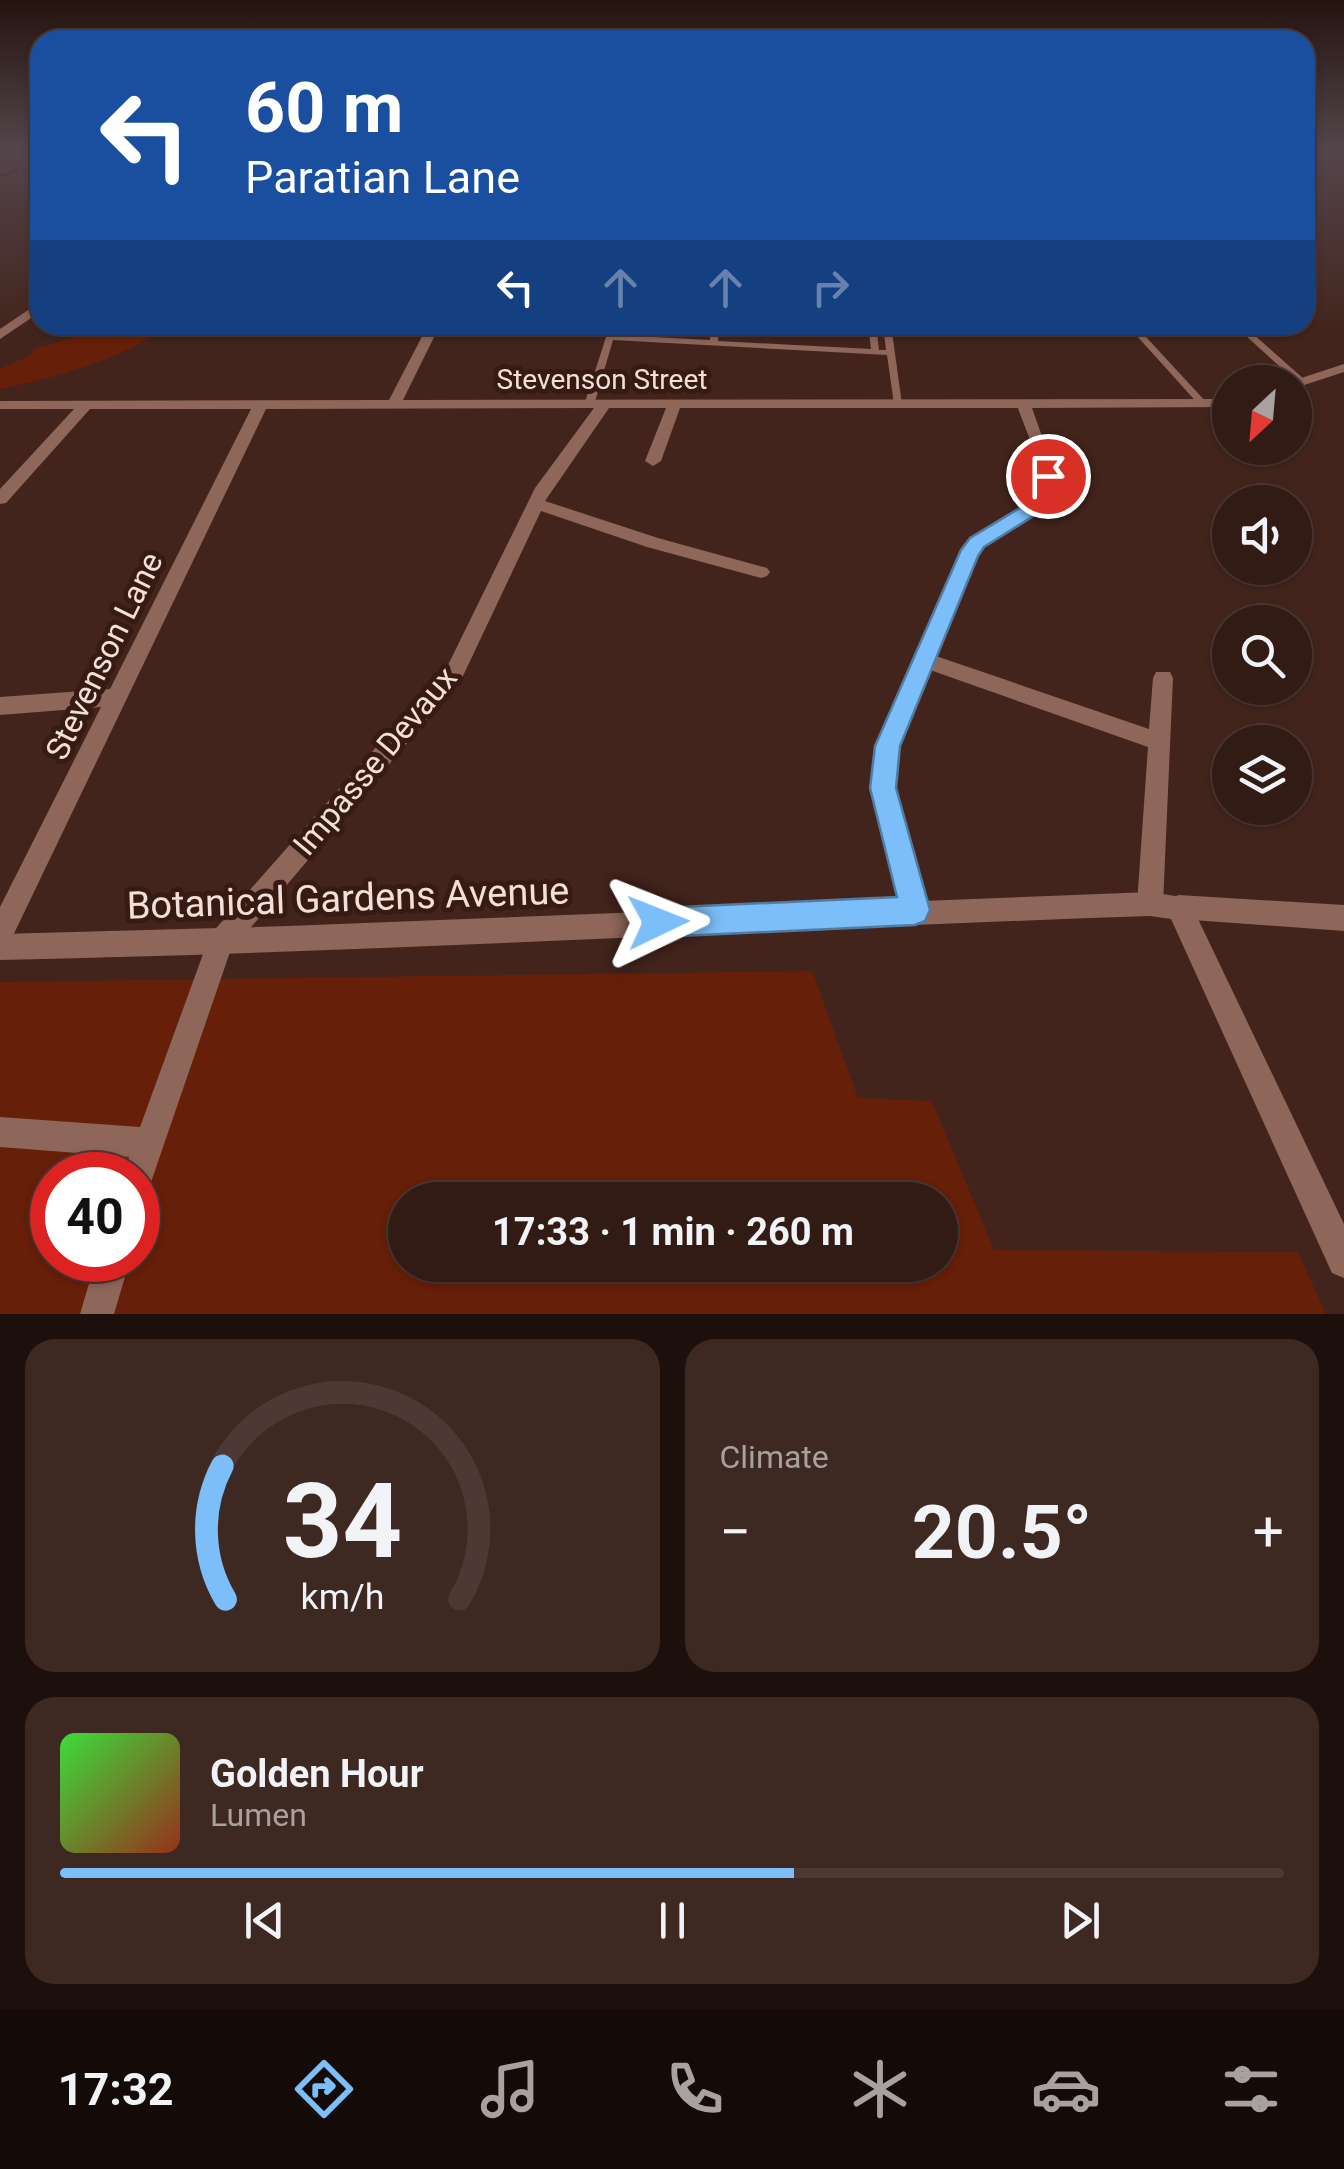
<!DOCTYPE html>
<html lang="en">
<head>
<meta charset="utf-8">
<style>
	:root { --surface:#321b15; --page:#3d2822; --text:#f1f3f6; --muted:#a8a1a0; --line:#4d3934; --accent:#7cbef9 }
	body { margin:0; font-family:Roboto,sans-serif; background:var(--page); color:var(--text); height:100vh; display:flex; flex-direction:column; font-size:38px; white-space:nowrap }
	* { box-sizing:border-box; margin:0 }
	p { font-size:32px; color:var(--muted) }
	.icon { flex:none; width:55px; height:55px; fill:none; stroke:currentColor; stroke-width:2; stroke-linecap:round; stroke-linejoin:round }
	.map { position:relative; height:1314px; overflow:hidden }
	.sheet { display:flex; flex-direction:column; gap:25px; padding:25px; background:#1c0f0c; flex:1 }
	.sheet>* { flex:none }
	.guide { position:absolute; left:30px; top:30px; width:1285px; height:305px; border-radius:30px; box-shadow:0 2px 8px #0004,0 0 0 2px var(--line); background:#1a4fa0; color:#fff; overflow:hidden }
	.needle { width:65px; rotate:206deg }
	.fabs { position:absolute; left:1212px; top:365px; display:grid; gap:20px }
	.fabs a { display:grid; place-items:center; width:100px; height:100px; border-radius:50%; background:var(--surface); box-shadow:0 2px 8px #0004,0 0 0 2px var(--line); font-size:50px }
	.speed { position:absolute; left:30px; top:1152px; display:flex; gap:20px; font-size:50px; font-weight:700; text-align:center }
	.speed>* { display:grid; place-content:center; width:130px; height:130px; border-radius:50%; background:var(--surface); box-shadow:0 2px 8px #0004,0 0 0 2px var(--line); line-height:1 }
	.speed .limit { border:15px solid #d22; background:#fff; color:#111 }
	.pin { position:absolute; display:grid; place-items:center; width:85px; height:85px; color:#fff; margin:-42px; border:5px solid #fff; border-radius:50%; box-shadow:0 2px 10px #0007 }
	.me { position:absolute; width:110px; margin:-55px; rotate:88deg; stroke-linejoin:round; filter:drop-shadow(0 0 8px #0008) }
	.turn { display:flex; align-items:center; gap:35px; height:210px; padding:0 50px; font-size:45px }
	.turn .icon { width:130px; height:130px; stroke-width:2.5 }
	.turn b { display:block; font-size:70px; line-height:85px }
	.lanes { display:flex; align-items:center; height:95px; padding:0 50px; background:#0003; justify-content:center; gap:50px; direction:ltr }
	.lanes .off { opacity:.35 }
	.big { font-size:75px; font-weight:700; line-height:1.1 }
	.sheet .widget { flex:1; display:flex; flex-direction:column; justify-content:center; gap:15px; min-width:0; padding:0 35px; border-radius:30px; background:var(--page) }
	.sheet .dial { align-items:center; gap:0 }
	.dial svg { height:260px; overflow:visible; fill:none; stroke:var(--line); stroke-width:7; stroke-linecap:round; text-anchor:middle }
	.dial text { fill:var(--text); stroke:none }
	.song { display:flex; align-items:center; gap:30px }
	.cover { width:120px; height:120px; border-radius:15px; background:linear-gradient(135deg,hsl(120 70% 55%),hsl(10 70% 35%)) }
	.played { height:10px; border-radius:5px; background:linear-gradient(90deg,var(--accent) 60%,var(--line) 60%) }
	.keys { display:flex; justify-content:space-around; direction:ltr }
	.heat { display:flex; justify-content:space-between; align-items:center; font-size:55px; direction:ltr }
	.sheet .tiles { flex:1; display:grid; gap:25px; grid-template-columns:1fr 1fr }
	.widget:last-child { grid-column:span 2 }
	.trip { position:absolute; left:388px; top:1182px; width:570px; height:100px; border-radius:50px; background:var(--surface); box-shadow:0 2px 8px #0004,0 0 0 2px var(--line); font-weight:700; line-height:100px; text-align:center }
	.menu { display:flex; height:160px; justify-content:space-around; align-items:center; background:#140b08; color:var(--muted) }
	.menu .icon { width:70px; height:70px }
	.menu .on { color:var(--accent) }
	.menu b { font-size:45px; color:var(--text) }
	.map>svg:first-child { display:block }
	.green { fill:#661f09; fill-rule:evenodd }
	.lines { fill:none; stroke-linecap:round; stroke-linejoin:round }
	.stream { stroke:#2d0100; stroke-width:2.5 }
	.service { fill:#8f665a; fill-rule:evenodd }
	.minor { fill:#8f665a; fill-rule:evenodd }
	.tertiary { fill:#8f665a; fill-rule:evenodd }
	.route { fill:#7cbef9; stroke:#517ca2; stroke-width:2.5 }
	.labels { text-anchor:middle; stroke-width:10; stroke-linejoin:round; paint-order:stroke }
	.far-street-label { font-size:28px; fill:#f3dfd9; stroke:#371b13 }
	.street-label { font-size:32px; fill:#f3dfd9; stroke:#371b13 }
	.near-street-label { font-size:38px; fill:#f3dfd9; stroke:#371b13 }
</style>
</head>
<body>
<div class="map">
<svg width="1344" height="1314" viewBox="0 0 1344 1314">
	<rect width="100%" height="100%" fill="#42241c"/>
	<g class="green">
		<path d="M111,325h59c-49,35 -112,52 -170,64v-20l33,-15 -1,-4z"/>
		<path d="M812,971l46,127 74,3 62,149 304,2 28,62h-1326v-332zM52,1175h86v85h-86zM405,1200h535v65h-535z"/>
	</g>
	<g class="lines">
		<polyline class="stream" points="0,176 14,172 24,155"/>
		<g class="service">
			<polygon points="610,325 618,325 615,335 710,340 711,325 719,325 718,341 871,349 868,325 876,325 879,350 886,350 883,325 891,325 902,404 898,407 894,404 887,355 613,340 594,405 586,407 584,405"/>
			<polygon points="1127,325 1135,325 1207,403 1207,407 1201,407"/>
			<polygon points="1234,325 1243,325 1305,380 1305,384 1299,384"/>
		</g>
		<g class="minor">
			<polygon points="40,302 40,312 0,339 0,329"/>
			<path d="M428,325h12l-37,75 827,-1v8l-198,1 24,68v13l-9,18 -64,39 -47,110 213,73 4,-51 3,-6h14l3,6 -10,226 -4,9 -9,3 -9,-3 -4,-9 11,-157 -218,-77 -31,76 -5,42 34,123 -4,9 -9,4 -9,-4 -4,-9 -30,-123 5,-42 85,-195 9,-13 63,-38c14,-27 -7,-65 -16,-92h-338l-19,53 -8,5 -8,-5 21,-53h-57l-64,93 113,37 109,30 3,4 -3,4 -6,2 -114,-31 -106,-36 -79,167 -232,274 -81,236 -11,5v-18h-15l6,-18 -129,-10v-30l140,10 70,-192 237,-268 88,-179 59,-80 -328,1 -257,535 -9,4v-41l101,-200 -101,8v-18l110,-8 141,-280h-161l-84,94 -6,1v-15l74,-80h-74v-8l389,-1z"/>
			<polygon points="1344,364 1344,372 1295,388 1295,382 1289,382"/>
			<polygon points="1179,895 1344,905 1344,931 1179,919 1170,916 1166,907 1170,898"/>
			<polygon points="96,1260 130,1260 114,1314 80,1314"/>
		</g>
		<path class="tertiary" d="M1150,892l38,6 156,326v54l-12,-5 -161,-354 -21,-3c-383,13 -766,36 -1150,44v-26l288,-8z"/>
	</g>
	<linearGradient id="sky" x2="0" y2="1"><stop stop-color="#24140f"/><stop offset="0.45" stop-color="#54454b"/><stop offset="1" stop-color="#54454b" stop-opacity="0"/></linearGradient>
	<rect width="1344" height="332" fill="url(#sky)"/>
	<polygon class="route" points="1048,470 1057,476 1048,507 984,547 978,556 900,746 896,788 930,910 925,921 915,925 658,937 648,933 644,922 648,912 658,908 897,897 870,788 875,746 961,550 970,538 1033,500 1039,476"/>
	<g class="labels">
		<g class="far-street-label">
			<text x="602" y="389">Stevenson Street</text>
		</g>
		<g class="street-label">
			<text transform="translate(104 656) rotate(-64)" y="11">Stevenson Lane</text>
			<text transform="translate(375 761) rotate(-50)" y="11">Impasse Devaux</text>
		</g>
		<g class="near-street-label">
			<text transform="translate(348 898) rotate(-2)" y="13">Botanical Gardens Avenue</text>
		</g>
	</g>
</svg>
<div class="fabs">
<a><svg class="needle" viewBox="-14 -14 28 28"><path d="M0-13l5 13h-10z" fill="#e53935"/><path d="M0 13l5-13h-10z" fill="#a8a1a0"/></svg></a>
<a><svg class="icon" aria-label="sound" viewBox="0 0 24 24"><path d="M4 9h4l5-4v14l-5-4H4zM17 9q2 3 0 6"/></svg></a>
<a><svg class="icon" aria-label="search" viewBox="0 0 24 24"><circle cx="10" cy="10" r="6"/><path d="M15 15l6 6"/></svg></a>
<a><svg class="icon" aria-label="layers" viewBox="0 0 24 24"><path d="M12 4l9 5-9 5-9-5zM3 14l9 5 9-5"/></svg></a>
</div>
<div class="speed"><div class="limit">40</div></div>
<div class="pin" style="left:1048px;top:476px;background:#d93025"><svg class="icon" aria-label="arrive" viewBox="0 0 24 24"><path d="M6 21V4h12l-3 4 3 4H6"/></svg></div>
<svg class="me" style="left:658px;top:922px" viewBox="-20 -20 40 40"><path d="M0-17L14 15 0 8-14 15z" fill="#7cbef9" stroke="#fff" stroke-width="4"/></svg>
<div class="trip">17:33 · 1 min · 260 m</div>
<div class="guide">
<div class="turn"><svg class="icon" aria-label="left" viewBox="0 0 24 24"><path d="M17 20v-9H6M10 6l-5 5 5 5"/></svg><div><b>60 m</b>Paratian Lane</div></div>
<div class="lanes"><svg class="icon" aria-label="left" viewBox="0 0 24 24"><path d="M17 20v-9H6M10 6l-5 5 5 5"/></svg><svg class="icon off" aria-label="ahead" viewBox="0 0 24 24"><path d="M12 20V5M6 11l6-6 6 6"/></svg><svg class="icon off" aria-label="ahead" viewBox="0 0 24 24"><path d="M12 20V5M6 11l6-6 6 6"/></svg><svg class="icon off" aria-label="right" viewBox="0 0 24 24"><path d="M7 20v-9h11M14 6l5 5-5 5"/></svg></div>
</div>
</div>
<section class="sheet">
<div class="tiles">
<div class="widget dial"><svg viewBox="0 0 100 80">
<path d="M14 69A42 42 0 1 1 86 69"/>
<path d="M14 69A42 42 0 0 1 13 28" stroke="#7cbef9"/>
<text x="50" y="56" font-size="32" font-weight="700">34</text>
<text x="50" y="72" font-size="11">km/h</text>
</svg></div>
<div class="widget"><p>Climate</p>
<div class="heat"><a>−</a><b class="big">20.5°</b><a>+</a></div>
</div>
<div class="widget">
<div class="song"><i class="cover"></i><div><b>Golden Hour</b><p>Lumen</p></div></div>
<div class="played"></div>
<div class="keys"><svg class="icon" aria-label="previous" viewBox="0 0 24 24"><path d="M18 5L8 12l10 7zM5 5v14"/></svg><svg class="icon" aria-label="pause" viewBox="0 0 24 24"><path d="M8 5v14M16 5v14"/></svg><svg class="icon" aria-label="next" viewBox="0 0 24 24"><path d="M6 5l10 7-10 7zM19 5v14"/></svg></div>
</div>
</div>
</section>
<nav class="menu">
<b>17:32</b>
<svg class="icon on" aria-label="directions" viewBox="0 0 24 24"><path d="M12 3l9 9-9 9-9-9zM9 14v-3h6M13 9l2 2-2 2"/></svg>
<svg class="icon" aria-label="music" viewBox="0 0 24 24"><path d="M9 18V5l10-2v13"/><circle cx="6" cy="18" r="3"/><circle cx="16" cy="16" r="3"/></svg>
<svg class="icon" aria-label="phone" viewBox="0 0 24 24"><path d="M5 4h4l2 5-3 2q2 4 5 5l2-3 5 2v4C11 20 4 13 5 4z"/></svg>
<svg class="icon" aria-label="climate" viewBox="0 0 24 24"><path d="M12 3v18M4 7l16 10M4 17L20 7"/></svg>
<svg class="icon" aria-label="car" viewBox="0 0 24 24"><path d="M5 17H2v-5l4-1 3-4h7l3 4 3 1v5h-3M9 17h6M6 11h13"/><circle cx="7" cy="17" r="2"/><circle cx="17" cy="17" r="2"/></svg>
<svg class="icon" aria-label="filters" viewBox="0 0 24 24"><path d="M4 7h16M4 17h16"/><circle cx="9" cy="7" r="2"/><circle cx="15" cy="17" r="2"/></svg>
</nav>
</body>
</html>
